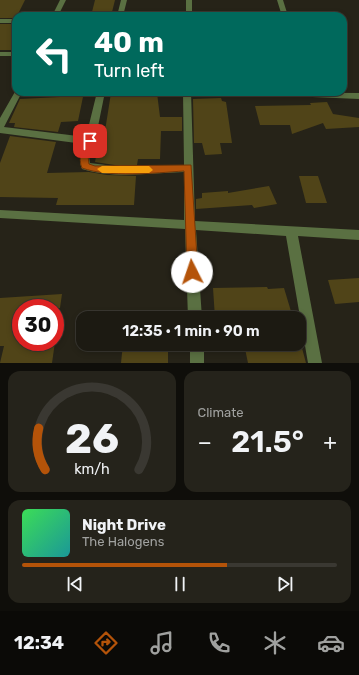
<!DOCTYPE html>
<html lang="en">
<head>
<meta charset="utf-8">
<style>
	:root { --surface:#1c1a12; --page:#25231b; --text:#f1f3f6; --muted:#a0a19f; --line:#3a3832; --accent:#b45309 }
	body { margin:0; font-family:Rubik,sans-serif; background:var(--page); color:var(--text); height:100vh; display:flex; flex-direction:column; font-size:15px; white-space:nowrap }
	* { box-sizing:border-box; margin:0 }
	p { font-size:13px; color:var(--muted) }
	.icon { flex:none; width:22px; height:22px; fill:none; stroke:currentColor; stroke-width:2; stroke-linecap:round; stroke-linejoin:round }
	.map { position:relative; height:363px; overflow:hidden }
	.side { display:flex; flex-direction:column; gap:8px; padding:8px; background:#0f0e0a; flex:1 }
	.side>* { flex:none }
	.top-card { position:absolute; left:12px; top:12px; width:335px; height:84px; border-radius:12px; box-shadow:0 2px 6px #0003,0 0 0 1px var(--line); background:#00695c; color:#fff; overflow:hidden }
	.speed { position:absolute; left:12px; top:299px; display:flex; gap:8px; font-size:20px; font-weight:700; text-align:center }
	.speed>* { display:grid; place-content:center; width:52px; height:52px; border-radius:50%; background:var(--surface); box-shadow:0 2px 6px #0003,0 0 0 1px var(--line); line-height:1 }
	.speed .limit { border:6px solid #d22; background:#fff; color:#111 }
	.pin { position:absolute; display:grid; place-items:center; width:34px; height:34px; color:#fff; margin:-17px; border-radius:8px; box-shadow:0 2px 6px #0006 }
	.me { position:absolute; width:44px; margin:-22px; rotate:356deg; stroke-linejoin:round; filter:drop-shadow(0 0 3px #0008) }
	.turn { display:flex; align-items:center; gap:14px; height:84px; padding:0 16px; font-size:18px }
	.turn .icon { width:52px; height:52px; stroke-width:2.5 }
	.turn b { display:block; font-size:28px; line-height:34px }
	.big { font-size:30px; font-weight:600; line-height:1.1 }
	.side .tile { flex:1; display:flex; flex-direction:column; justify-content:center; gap:6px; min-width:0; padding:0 14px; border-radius:12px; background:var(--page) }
	.side .dial { align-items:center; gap:0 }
	.dial svg { height:104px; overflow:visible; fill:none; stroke:var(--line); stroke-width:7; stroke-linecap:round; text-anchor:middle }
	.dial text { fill:var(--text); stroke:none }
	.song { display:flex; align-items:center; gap:12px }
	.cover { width:48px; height:48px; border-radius:6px; background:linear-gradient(135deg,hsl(130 70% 55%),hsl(180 70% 35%)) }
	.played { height:4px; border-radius:2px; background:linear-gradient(90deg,var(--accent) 65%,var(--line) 65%) }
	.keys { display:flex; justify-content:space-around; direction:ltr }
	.heat { display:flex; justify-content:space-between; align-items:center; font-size:22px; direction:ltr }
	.side .tiles { flex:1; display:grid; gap:8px; grid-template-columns:1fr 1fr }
	.tile:last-child { grid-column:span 2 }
	.trip { position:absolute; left:76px; top:311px; width:230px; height:40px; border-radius:12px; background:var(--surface); box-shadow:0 2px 6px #0003,0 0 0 1px var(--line); font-weight:600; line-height:40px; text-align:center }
	.dock { display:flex; height:64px; justify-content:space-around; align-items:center; background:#0b0a07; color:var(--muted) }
	.dock .icon { width:28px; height:28px }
	.dock .active { color:var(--accent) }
	.dock b { font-size:18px; color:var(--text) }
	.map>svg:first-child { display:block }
	.building { fill:#504418 }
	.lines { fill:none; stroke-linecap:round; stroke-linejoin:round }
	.street { fill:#5a7042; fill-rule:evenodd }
	.route { fill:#b45309; stroke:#753606 }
	.slow { fill:#f59e0b }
</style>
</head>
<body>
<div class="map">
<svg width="359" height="363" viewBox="0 0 359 363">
	<rect width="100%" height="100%" fill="#262318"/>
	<g class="building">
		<polygon points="0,0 25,0 16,18 0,18"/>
		<polygon points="95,0 115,0 111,16 91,16"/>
		<polygon points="0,24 16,24 16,45 13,50 0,50"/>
		<polygon points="62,92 84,92 78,121 61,122 58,132 14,127 15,123 9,123 20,99 60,97"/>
		<polygon points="133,92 133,95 157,93 160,117 182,117 182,131 161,131 160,159 138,159 137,165 121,166 95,162 98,146 100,146 103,131 105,131 111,93"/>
		<polygon points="221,98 222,101 226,102 232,143 220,143 222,154 205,155 202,143 194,143 193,99"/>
		<polygon points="327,102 333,114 359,118 359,127 326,129 323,123 292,134 290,125 260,125 255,106 311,105 310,103"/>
		<polygon points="10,136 56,142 47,173 89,172 107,175 136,176 134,205 56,205 58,198 0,197 0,163"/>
		<polygon points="299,176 318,176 327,203 306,203"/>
		<polygon points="269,186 277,204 254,208 252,205 196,209 196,199 202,198 202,193 228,191 228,193"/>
		<polygon points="359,278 359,302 335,304 328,280"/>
		<polygon points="267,287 268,289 284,288 293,318 215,318 213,288"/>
		<polygon points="62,294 60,308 21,308 21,342 55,342 52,363 0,363 4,346 0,346 0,298"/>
		<polygon points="299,337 306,363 248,363 244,344 299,344"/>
		<polygon points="123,344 168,344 168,363 121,363"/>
	</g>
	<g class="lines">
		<g class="street">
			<polygon points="60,0 66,0 58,16 52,16"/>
			<polygon points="121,0 127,0 123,16 117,16"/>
			<rect x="186" y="0" width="6" height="16"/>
			<polygon points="277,0 283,0 288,16 282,16"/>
			<rect x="0" y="19" width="16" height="4"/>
			<rect x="0" y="52" width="16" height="4"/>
			<path d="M16,90v2h6l-18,35 82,10 11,-45h8l-10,49 -6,15 1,7 31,4 63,-2 -1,-73h8l4,129 164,9v10l-61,-4 24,127h-14l-22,-127 -90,-6 6,88h-14l-3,-89 -185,-11v-8l184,10v-48c-34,1 -70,7 -102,-3 -4,-10 -1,-17 2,-25l-84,-11v-15z"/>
			<polygon points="238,92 359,93 359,99 242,94"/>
			<rect x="190" y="344" width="14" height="19"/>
		</g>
	</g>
	<path class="route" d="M90,138l4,3 -6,15 1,8 6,2 96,-1 7,107 -2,4 -4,1 -3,-1 -2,-4 -3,-101c-30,2 -74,7 -102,-3 -4,-8 -1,-27 8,-30z"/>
	<polygon class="slow" points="102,166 149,166 153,170 149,173 102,173 97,169"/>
</svg>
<div class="speed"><div class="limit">30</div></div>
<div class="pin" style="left:90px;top:141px;background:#d93025"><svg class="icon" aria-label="arrive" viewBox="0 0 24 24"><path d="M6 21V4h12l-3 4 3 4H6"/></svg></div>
<svg class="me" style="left:192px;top:272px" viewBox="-20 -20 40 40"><circle r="19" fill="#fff"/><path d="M0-13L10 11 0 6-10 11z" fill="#b45309"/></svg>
<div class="trip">12:35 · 1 min · 90 m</div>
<div class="top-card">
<div class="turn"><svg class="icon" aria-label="left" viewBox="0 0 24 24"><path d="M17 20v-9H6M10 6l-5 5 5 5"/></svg><div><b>40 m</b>Turn left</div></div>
</div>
</div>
<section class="side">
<div class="tiles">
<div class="tile dial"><svg viewBox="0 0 100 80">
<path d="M14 69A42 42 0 1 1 86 69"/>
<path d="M14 69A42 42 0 0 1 9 37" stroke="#b45309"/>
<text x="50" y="56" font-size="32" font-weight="700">26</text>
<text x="50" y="72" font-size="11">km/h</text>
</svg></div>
<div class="tile"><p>Climate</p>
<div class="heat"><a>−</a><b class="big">21.5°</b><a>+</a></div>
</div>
<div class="tile">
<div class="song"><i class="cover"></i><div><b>Night Drive</b><p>The Halogens</p></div></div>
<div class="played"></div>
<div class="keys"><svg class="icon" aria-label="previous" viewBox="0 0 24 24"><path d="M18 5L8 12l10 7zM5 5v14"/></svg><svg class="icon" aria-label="pause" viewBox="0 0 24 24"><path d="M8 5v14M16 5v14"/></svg><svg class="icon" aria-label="next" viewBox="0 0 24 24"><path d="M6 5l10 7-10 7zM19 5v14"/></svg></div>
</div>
</div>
</section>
<nav class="dock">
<b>12:34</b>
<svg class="icon active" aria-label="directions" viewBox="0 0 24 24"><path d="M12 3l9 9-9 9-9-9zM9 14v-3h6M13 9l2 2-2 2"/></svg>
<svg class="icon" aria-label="music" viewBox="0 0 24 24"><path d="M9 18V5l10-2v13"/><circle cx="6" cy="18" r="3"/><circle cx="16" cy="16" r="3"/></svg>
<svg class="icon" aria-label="phone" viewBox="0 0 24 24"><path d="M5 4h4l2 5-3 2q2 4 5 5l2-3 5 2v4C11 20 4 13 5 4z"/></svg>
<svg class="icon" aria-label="climate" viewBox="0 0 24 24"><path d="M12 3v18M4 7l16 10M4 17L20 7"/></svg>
<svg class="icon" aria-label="car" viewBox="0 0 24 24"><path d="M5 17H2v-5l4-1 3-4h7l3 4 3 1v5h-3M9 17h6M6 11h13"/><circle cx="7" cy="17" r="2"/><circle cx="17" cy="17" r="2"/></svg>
</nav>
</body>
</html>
